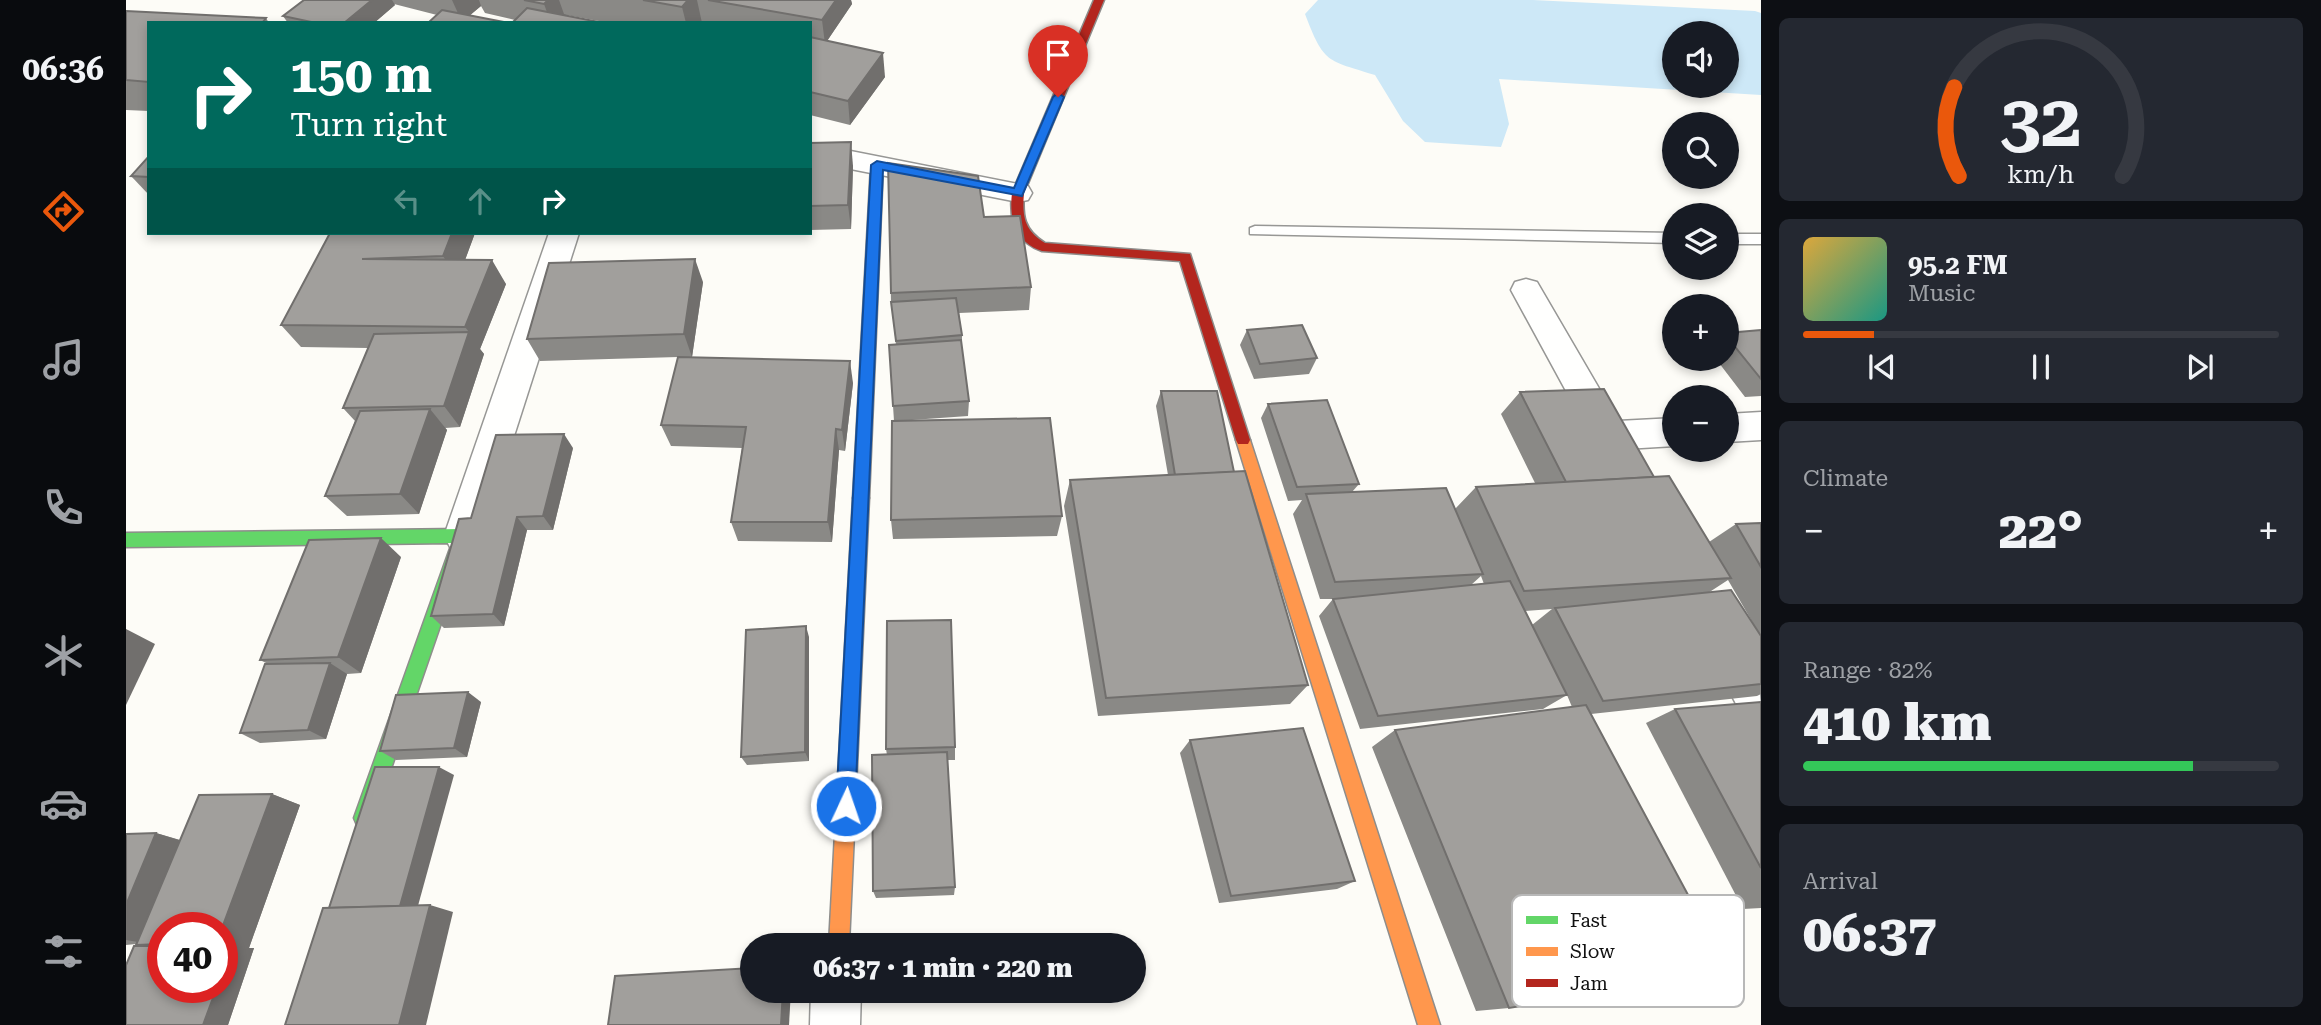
<!DOCTYPE html>
<html lang="en">
<head>
<meta charset="utf-8">
<style>
	:root { --surface:#171b24; --page:#242831; --text:#f1f3f6; --muted:#9ea1a6; --line:#363941; --accent:#ea580c }
	body { margin:0; font-family:"Roboto Serif",serif; background:var(--page); color:var(--text); height:100vh; display:flex; flex-direction:column; font-size:26px; white-space:nowrap }
	* { box-sizing:border-box; margin:0 }
	p { font-size:23px; color:var(--muted) }
	.icon { flex:none; width:38px; height:38px; fill:none; stroke:currentColor; stroke-width:2; stroke-linecap:round; stroke-linejoin:round }
	.map { position:relative; flex:1; overflow:hidden }
	.side { display:flex; flex-direction:column; gap:18px; padding:18px; background:#0d0f14; width:560px }
	.side>* { flex:none }
	.guide { position:absolute; left:21px; top:21px; width:665px; height:214px; border-radius:0px; box-shadow:0 4px 10px #0003; background:#00695c; color:#fff; overflow:hidden }
	.tools { position:absolute; left:1536px; top:21px; display:grid; gap:14px }
	.tools a { display:grid; place-items:center; width:77px; height:77px; border-radius:50%; background:var(--surface); box-shadow:0 4px 10px #0003; font-size:35px }
	.speed { position:absolute; left:21px; top:912px; display:flex; gap:14px; font-size:35px; font-weight:700; text-align:center }
	.speed>* { display:grid; place-content:center; width:91px; height:91px; border-radius:50%; background:var(--surface); box-shadow:0 4px 10px #0003; line-height:1 }
	.speed .limit { border:10px solid #d22; background:#fff; color:#111 }
	.pin { position:absolute; display:grid; place-items:center; width:60px; height:60px; color:#fff; margin:-72px -30px; border-radius:50% 50% 50% 0; rotate:-45deg; box-shadow:0 0 7px #0007 }
	.pin .icon { rotate:45deg }
	.me { position:absolute; width:77px; margin:-38px; rotate:3deg; stroke-linejoin:round; filter:drop-shadow(0 0 5px #0008) }
	.turn { display:flex; align-items:center; gap:24px; height:147px; padding:0 28px; font-size:32px }
	.turn .icon { width:91px; height:91px; stroke-width:2.5 }
	.turn b { display:block; font-size:49px; line-height:60px }
	.lanes { display:flex; align-items:center; height:66px; padding:0 28px; background:#0003; justify-content:center; gap:35px; direction:ltr }
	.lanes .off { opacity:.35 }
	.big { font-size:52px; font-weight:800; line-height:1.1 }
	.side .card { flex:1; display:flex; flex-direction:column; justify-content:center; gap:10px; min-width:0; padding:0 24px; border-radius:10px; background:var(--page) }
	.side .dial { align-items:center; gap:0 }
	.dial svg { height:182px; overflow:visible; fill:none; stroke:var(--line); stroke-width:7; stroke-linecap:round; text-anchor:middle }
	.dial text { fill:var(--text); stroke:none }
	.song { display:flex; align-items:center; gap:21px }
	.cover { width:84px; height:84px; border-radius:10px; background:linear-gradient(135deg,hsl(40 70% 55%),hsl(170 70% 35%)) }
	.played { height:7px; border-radius:4px; background:linear-gradient(90deg,var(--accent) 15%,var(--line) 15%) }
	.keys { display:flex; justify-content:space-around; direction:ltr }
	.heat { display:flex; justify-content:space-between; align-items:center; font-size:38px; direction:ltr }
	.charge { height:10px; border-radius:5px; background:linear-gradient(90deg,#34c759 82%,var(--line) 0) }
	.trip { position:absolute; left:614px; top:933px; width:406px; height:70px; border-radius:35px; background:var(--surface); box-shadow:0 4px 10px #0003; font-weight:800; line-height:70px; text-align:center }
	main { display:flex; flex:1; min-height:0 }
	.tab-bar { display:flex; flex-direction:column; width:126px; justify-content:space-around; align-items:center; background:#090b0e; color:var(--muted) }
	.tab-bar .icon { width:49px; height:49px }
	.tab-bar .on { color:var(--accent) }
	.tab-bar b { font-size:32px; color:var(--text) }
	.map>svg:first-child { display:block }
	.water { fill:#cde8f7; fill-rule:evenodd }
	.lines { fill:none; stroke-linecap:round; stroke-linejoin:round }
	.lane-casing { stroke:#979795; stroke-width:3 }
	.street-casing { stroke:#979795; stroke-width:3 }
	.fast-casing { stroke:#8e8d8b; stroke-width:3 }
	.slow-casing { stroke:#8e8d8b; stroke-width:3 }
	.jam-casing { stroke:#8e8d8b; stroke-width:3 }
	.lane { fill:#fffffe; fill-rule:evenodd }
	.street { fill:#fffffe; fill-rule:evenodd }
	.fast { fill:#63d668; fill-rule:evenodd }
	.slow { fill:#ff974d; fill-rule:evenodd }
	.jam { fill:#b3261e; fill-rule:evenodd }
	.wall { fill:#8a8986; fill-rule:evenodd }
	.shaded-wall { fill:#716f6d }
	.building { fill:#a19f9c; stroke:#716f6d; stroke-width:2 }
	.route { fill:#1a73e8; stroke:#114b97; stroke-width:2 }
	.key { fill:#fff; stroke:#b8b8b8; stroke-width:2 }
	.key-label { font-size:19px; fill:#111 }
</style>
</head>
<body>
<main>
<nav class="tab-bar">
<b>06:36</b>
<svg class="icon on" aria-label="directions" viewBox="0 0 24 24"><path d="M12 3l9 9-9 9-9-9zM9 14v-3h6M13 9l2 2-2 2"/></svg>
<svg class="icon" aria-label="music" viewBox="0 0 24 24"><path d="M9 18V5l10-2v13"/><circle cx="6" cy="18" r="3"/><circle cx="16" cy="16" r="3"/></svg>
<svg class="icon" aria-label="phone" viewBox="0 0 24 24"><path d="M5 4h4l2 5-3 2q2 4 5 5l2-3 5 2v4C11 20 4 13 5 4z"/></svg>
<svg class="icon" aria-label="climate" viewBox="0 0 24 24"><path d="M12 3v18M4 7l16 10M4 17L20 7"/></svg>
<svg class="icon" aria-label="car" viewBox="0 0 24 24"><path d="M5 17H2v-5l4-1 3-4h7l3 4 3 1v5h-3M9 17h6M6 11h13"/><circle cx="7" cy="17" r="2"/><circle cx="17" cy="17" r="2"/></svg>
<svg class="icon" aria-label="filters" viewBox="0 0 24 24"><path d="M4 7h16M4 17h16"/><circle cx="9" cy="7" r="2"/><circle cx="15" cy="17" r="2"/></svg>
</nav>
<div class="map">
<svg width="1635" height="1025" viewBox="0 0 1635 1025">
	<rect width="100%" height="100%" fill="#fdfcf7"/>
	<path class="water" d="M1192,0h215l222,11 6,2v82l-262,-16 10,45 -8,23 -76,-5 -22,-21 -28,-46c-48,-15 -51,-11 -70,-61zM1549,33h52v53h-52z"/>
	<g class="lines">
		<g class="lane-casing">
			<g id="lane">
				<polygon points="1129,226 1549,233 1549,243 1124,234 1124,228"/>
				<rect x="1601" y="234" width="34" height="10"/>
			</g>
		</g>
		<g class="street-casing">
			<g id="street">
				<polygon points="684,143 892,184 902,186 906,193 902,200 892,202 684,161"/>
				<polygon points="423,233 453,233 356,536 350,547 337,552 324,547 318,536"/>
				<polygon points="1400,279 1411,282 1492,421 1549,418 1549,446 1482,450 1470,446 1385,290 1389,282"/>
				<polygon points="1635,412 1635,440 1601,442 1601,414"/>
				<path d="M1603,633c32,15 32,61 32,96l-15,-6 -37,-71 6,-13z"/>
				<polygon points="685,990 735,990 734,1025 684,1025"/>
			</g>
		</g>
		<g class="fast-casing">
			<polygon id="fast" points="337,529 343,531 345,536 248,818 245,825 238,828 231,825 228,818 326,543 0,547 0,533"/>
		</g>
		<g class="slow-casing">
			<g id="slow">
				<polygon points="1117,434 1124,440 1314,1025 1292,1025 1110,440"/>
				<polygon points="735,491 741,493 743,498 723,945 703,945 727,498 729,493"/>
			</g>
		</g>
		<g class="jam-casing">
			<g id="jam">
				<path d="M968,0h10l-80,193c-2,23 0,37 21,50l145,11 60,186 -2,4h-10l-2,-4 -56,-179 -138,-10c-27,-9 -33,-32 -30,-58z"/>
				<polygon points="751,161 757,165 743,498 741,503 729,503 727,498 745,165"/>
			</g>
		</g>
		<use href="#lane" class="lane"/>
		<use href="#street" class="street"/>
		<use href="#fast" class="fast"/>
		<use href="#slow" class="slow"/>
		<use href="#jam" class="jam"/>
	</g>
	<g class="wall">
		<polygon points="178,0 725,0 726,4 701,41 759,77 724,125 684,115 684,23 484,23 440,15 389,20 359,13 355,6 344,15 311,15 268,4 269,5 248,23 162,23 157,16"/>
		<polygon points="0,11 140,18 143,23 23,23 23,111 0,110"/>
		<polygon points="684,143 727,166 725,229 684,230"/>
		<polygon points="23,156 23,195 5,176"/>
		<polygon points="762,163 858,217 905,287 903,310 833,313 836,335 836,348 843,401 842,416 772,421 936,516 931,536 767,539 765,520 768,421 763,345 770,345 765,302"/>
		<polygon points="204,233 349,233 339,260 380,284 354,349 358,354 334,427 319,428 321,430 293,514 221,516 199,496 229,421 217,408 242,348 175,347 155,325"/>
		<polygon points="577,282 566,357 727,383 719,451 713,450 706,542 612,541 605,522 616,448 545,446 535,425 552,357 414,361 401,339"/>
		<polygon points="1121,330 1191,358 1183,374 1128,379 1114,345"/>
		<polygon points="1635,330 1635,396 1619,397 1590,359 1601,359 1601,333"/>
		<polygon points="1035,391 1108,472 1182,685 1164,704 972,716 938,506 944,480 1042,475 1030,406"/>
		<path d="M1394,392l134,85 55,65 27,-18 25,-1v171l-4,2 -166,18 -82,294 -33,3 -104,-264 23,-17 177,-23 -5,-12 -24,14 -183,20 -41,-113 14,-17h5h-18l-27,-85 9,-14 -14,1 -27,-83 7,-14 91,80 -7,8 103,17 21,-22 59,-4 -34,-69zM1355,576l3,8 -13,1zM1602,580l29,50 -49,-37zM1426,609l-20,16 -7,-14z"/>
		<polygon points="447,448 427,530 401,530 378,626 318,628 305,616 345,518"/>
		<polygon points="275,557 235,673 221,674 200,739 134,743 114,733 142,664 134,660"/>
		<polygon points="683,637 683,761 621,765 615,757"/>
		<polygon points="355,702 341,757 270,760 254,751"/>
		<polygon points="1635,702 1635,908 1617,909 1520,723 1549,709"/>
		<polygon points="1064,740 1229,881 1211,889 1093,903 1054,753"/>
		<polygon points="829,747 829,760 821,760 829,887 828,895 750,898 747,891 761,755 760,749"/>
		<path d="M146,794l28,11 -51,143h5l-26,77h-102v-60l8,-19h12l-10,-2 -10,1v-111l30,-1 24,7 19,-45zM37,928h59v59h-59z"/>
	</g>
	<g class="shaded-wall">
		<polygon points="246,0 266,0 269,5 248,23 218,23"/>
		<polygon points="326,0 353,0 355,6 336,22"/>
		<polygon points="422,0 433,0 438,14 440,15 433,23 425,23 418,4"/>
		<polygon points="562,0 571,0 576,23 560,23 556,7"/>
		<polygon points="710,0 725,0 726,4 699,44 696,20"/>
		<polygon points="757,53 759,77 724,125 722,101"/>
		<polygon points="725,142 727,166 725,229 722,205"/>
		<polygon points="326,233 349,233 332,279 317,256"/>
		<polygon points="569,259 577,282 566,357 558,334"/>
		<polygon points="366,260 380,284 354,349 358,354 334,427 318,406 343,332 339,327"/>
		<polygon points="724,361 727,383 719,451 716,430"/>
		<polygon points="304,409 321,430 293,514 274,494"/>
		<polygon points="710,429 713,450 706,542 702,522"/>
		<polygon points="438,434 447,448 427,530 417,516"/>
		<polygon points="391,517 401,530 378,626 367,614"/>
		<polygon points="255,538 275,557 235,673 212,657"/>
		<polygon points="680,626 683,637 683,761 679,752"/>
		<polygon points="0,629 29,644 0,705"/>
		<polygon points="204,663 221,674 200,739 182,730"/>
		<polygon points="342,692 355,702 341,757 328,748"/>
		<polygon points="313,767 328,775 290,913 273,908"/>
		<polygon points="146,794 174,805 123,948 128,948 102,1025 77,1025 91,987 96,987 96,972 106,945 96,944 96,928"/>
		<polygon points="30,833 63,843 24,944 0,940 0,905"/>
		<polygon points="304,905 327,912 300,1025 273,1025"/>
		<polygon points="657,990 665,990 663,1025 655,1025"/>
	</g>
	<g class="building">
		<polygon points="178,0 246,0 218,23 190,23 157,16"/>
		<polygon points="398,0 422,0 418,4"/>
		<polygon points="517,0 562,0 556,7"/>
		<polygon points="582,0 710,0 696,20"/>
		<polygon points="401,8 478,23 386,23"/>
		<polygon points="316,10 383,23 302,23"/>
		<polygon points="0,11 140,18 136,23 23,23 23,82 0,80"/>
		<polygon points="684,37 757,53 722,101 684,92"/>
		<polygon points="725,142 722,205 684,206 684,143"/>
		<polygon points="23,156 23,177 5,176"/>
		<polygon points="762,163 852,176 858,217 894,216 905,287 765,293"/>
		<polygon points="204,233 326,233 317,256 236,259 366,260 339,327 155,325"/>
		<polygon points="569,259 558,334 401,339 423,263"/>
		<polygon points="830,298 836,335 770,341 765,302"/>
		<polygon points="1176,325 1191,358 1134,364 1121,330"/>
		<polygon points="1635,330 1635,379 1601,337 1601,333"/>
		<polygon points="343,332 318,406 217,408 248,334"/>
		<polygon points="835,340 843,401 767,406 763,345"/>
		<polygon points="552,357 724,361 716,430 710,429 702,522 605,522 620,427 535,425"/>
		<polygon points="1478,389 1528,477 1440,482 1394,392"/>
		<polygon points="1035,391 1091,391 1108,472 1049,475"/>
		<polygon points="1201,400 1233,484 1171,487 1142,404"/>
		<polygon points="304,409 274,494 199,496 234,411"/>
		<polygon points="924,418 936,516 765,520 766,421"/>
		<polygon points="438,434 417,516 391,517 367,614 305,616 333,519 345,518 370,435"/>
		<polygon points="1119,471 1182,685 980,698 944,480"/>
		<polygon points="1543,476 1605,578 1398,591 1350,487"/>
		<polygon points="1320,488 1357,574 1209,582 1180,494"/>
		<polygon points="1635,523 1635,567 1610,524"/>
		<polygon points="255,538 212,657 134,660 183,540"/>
		<polygon points="1384,581 1441,695 1252,716 1207,599"/>
		<polygon points="1605,590 1635,636 1635,684 1477,701 1429,608"/>
		<polygon points="825,620 829,747 760,749 761,621"/>
		<polygon points="680,626 679,752 615,757 620,630"/>
		<polygon points="204,663 182,730 114,733 139,664"/>
		<polygon points="342,692 328,748 254,751 270,695"/>
		<polygon points="1635,702 1635,868 1549,709"/>
		<polygon points="1460,705 1604,973 1383,1008 1269,730"/>
		<polygon points="1177,728 1229,881 1105,896 1064,740"/>
		<polygon points="821,752 829,887 747,891 746,755"/>
		<polygon points="249,767 313,767 274,906 203,908"/>
		<polygon points="146,794 96,928 37,928 37,944 10,945 73,795"/>
		<polygon points="30,833 0,905 0,834"/>
		<polygon points="304,905 273,1025 159,1025 197,908"/>
		<polygon points="96,945 106,945 96,972"/>
		<polygon points="8,946 37,946 37,987 91,987 77,1025 0,1025 0,965"/>
		<polygon points="626,968 626,990 657,990 655,1025 482,1025 489,976"/>
	</g>
	<polygon class="route" points="932,93 938,97 896,196 757,170 729,806 726,812 720,815 713,812 710,806 745,165 751,161 888,188 927,97"/>
	<rect x="1386" y="895" width="232" height="112" rx="10" class="key"/>
	<rect x="1400" y="916" width="32" height="8" fill="#63d668"/>
	<rect x="1400" y="947" width="32" height="9" fill="#ff974d"/>
	<rect x="1400" y="979" width="32" height="8" fill="#b3261e"/>
	<g class="key-label">
		<text x="1444" y="927">Fast</text>
		<text x="1444" y="958">Slow</text>
		<text x="1444" y="990">Jam</text>
	</g>
</svg>
<div class="tools">
<a><svg class="icon" aria-label="sound" viewBox="0 0 24 24"><path d="M4 9h4l5-4v14l-5-4H4zM17 9q2 3 0 6"/></svg></a>
<a><svg class="icon" aria-label="search" viewBox="0 0 24 24"><circle cx="10" cy="10" r="6"/><path d="M15 15l6 6"/></svg></a>
<a><svg class="icon" aria-label="layers" viewBox="0 0 24 24"><path d="M12 4l9 5-9 5-9-5zM3 14l9 5 9-5"/></svg></a>
<a>+</a>
<a>−</a>
</div>
<div class="speed"><div class="limit">40</div></div>
<div class="pin" style="left:932px;top:97px;background:#d93025"><svg class="icon" aria-label="arrive" viewBox="0 0 24 24"><path d="M6 21V4h12l-3 4 3 4H6"/></svg></div>
<svg class="me" style="left:720px;top:806px" viewBox="-20 -20 40 40"><circle r="17" fill="#1a73e8" stroke="#fff" stroke-width="3"/><path d="M0-11L8 9 0 5-8 9z" fill="#fff"/></svg>
<div class="trip">06:37 · 1 min · 220 m</div>
<div class="guide">
<div class="turn"><svg class="icon" aria-label="right" viewBox="0 0 24 24"><path d="M7 20v-9h11M14 6l5 5-5 5"/></svg><div><b>150 m</b>Turn right</div></div>
<div class="lanes"><svg class="icon off" aria-label="left" viewBox="0 0 24 24"><path d="M17 20v-9H6M10 6l-5 5 5 5"/></svg><svg class="icon off" aria-label="ahead" viewBox="0 0 24 24"><path d="M12 20V5M6 11l6-6 6 6"/></svg><svg class="icon" aria-label="right" viewBox="0 0 24 24"><path d="M7 20v-9h11M14 6l5 5-5 5"/></svg></div>
</div>
</div>
<section class="side">
<div class="card dial"><svg viewBox="0 0 100 80">
<path d="M14 69A42 42 0 1 1 86 69"/>
<path d="M14 69A42 42 0 0 1 12 30" stroke="#ea580c"/>
<text x="50" y="56" font-size="32" font-weight="700">32</text>
<text x="50" y="72" font-size="11">km/h</text>
</svg></div>
<div class="card">
<div class="song"><i class="cover"></i><div><b>95.2 FM</b><p>Music</p></div></div>
<div class="played"></div>
<div class="keys"><svg class="icon" aria-label="previous" viewBox="0 0 24 24"><path d="M18 5L8 12l10 7zM5 5v14"/></svg><svg class="icon" aria-label="pause" viewBox="0 0 24 24"><path d="M8 5v14M16 5v14"/></svg><svg class="icon" aria-label="next" viewBox="0 0 24 24"><path d="M6 5l10 7-10 7zM19 5v14"/></svg></div>
</div>
<div class="card"><p>Climate</p>
<div class="heat"><a>−</a><b class="big">22°</b><a>+</a></div>
</div>
<div class="card"><p>Range · 82%</p><b class="big">410 km</b><div class="charge"></div></div>
<div class="card"><p>Arrival</p><b class="big">06:37</b></div>
</section>
</main>
</body>
</html>
